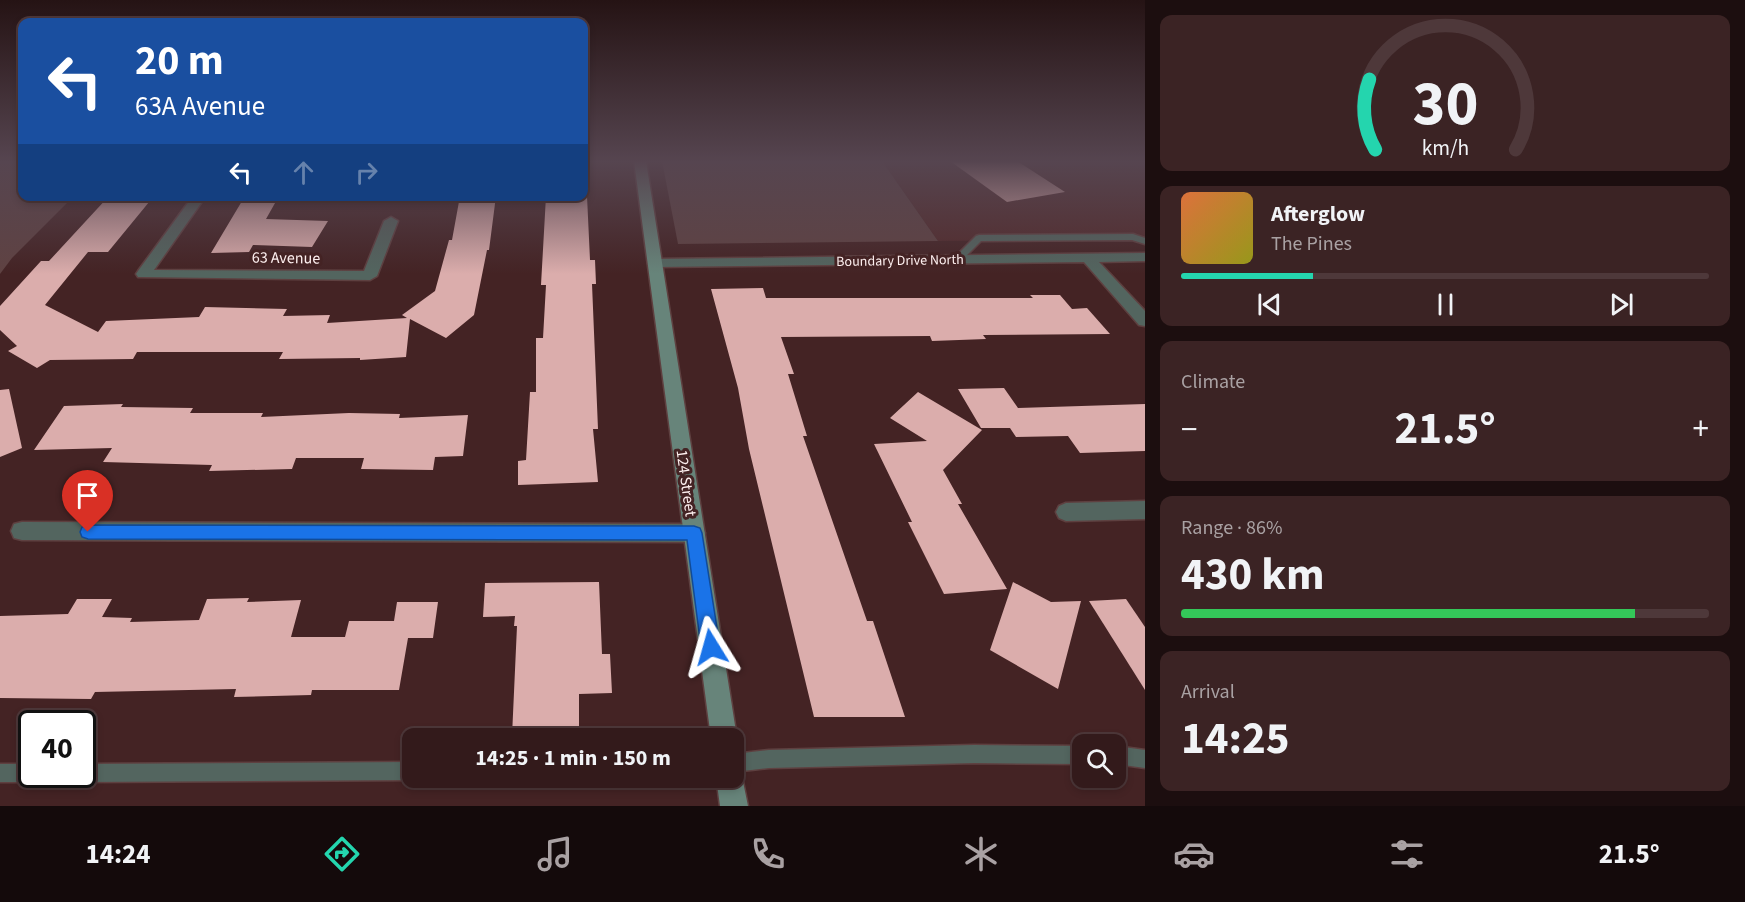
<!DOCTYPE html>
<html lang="en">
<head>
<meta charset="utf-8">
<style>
	:root { --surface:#331a1b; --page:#3b2324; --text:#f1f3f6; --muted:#a9a1a3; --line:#4e383a; --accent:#24d5ae }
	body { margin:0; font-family:"Source Sans 3",sans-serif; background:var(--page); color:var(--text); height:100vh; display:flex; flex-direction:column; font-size:22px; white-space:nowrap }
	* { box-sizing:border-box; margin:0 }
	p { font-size:20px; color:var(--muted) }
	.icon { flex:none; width:33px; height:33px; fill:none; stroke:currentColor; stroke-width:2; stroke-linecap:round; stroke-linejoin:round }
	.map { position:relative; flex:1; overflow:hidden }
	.drawer { display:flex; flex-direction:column; gap:15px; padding:15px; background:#1c0e0f; width:600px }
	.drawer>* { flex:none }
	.banner { position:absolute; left:18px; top:18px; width:570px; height:183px; border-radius:12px; box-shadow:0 3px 9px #0003,0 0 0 2px var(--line); background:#1a4fa0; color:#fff; overflow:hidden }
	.controls { position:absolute; left:1072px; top:734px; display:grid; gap:12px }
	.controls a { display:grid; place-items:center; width:54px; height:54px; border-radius:12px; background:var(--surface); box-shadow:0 3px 9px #0003,0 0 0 2px var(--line); font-size:30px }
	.speed { position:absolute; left:18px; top:710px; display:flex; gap:12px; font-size:30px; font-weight:700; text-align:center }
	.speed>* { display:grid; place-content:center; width:78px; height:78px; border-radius:50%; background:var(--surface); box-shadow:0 3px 9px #0003,0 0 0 2px var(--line); line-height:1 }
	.speed .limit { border:3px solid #111; border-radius:9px; background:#fff; color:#111 }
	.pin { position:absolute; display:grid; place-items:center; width:51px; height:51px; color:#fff; margin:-62px -26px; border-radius:50% 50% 50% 0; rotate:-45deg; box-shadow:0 0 6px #0007 }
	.pin .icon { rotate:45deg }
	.me { position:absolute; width:66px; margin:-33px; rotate:352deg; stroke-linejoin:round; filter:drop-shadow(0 0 4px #0008) }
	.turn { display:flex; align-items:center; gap:21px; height:126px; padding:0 18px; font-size:27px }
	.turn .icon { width:78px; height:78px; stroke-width:2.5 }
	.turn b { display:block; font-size:42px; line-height:51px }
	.lanes { display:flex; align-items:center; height:57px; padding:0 18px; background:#0003; justify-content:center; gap:30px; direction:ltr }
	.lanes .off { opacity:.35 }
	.big { font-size:45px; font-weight:700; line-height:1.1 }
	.drawer .tile { flex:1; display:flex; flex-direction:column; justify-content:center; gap:9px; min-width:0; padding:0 21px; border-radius:12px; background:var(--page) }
	.drawer .dial { align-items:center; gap:0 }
	.dial svg { height:156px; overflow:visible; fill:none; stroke:var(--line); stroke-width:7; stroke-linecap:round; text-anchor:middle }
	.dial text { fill:var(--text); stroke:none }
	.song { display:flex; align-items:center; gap:18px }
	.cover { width:72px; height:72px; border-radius:9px; background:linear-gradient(135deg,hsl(20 70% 55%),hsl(60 70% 35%)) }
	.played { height:6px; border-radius:3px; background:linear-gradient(90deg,var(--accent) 25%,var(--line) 25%) }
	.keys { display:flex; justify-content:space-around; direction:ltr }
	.heat { display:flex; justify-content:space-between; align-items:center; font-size:33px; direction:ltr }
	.charge { height:9px; border-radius:4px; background:linear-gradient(90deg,#34c759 86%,var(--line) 0) }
	.trip { position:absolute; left:402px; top:728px; width:342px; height:60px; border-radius:12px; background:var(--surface); box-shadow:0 3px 9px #0003,0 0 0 2px var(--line); font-weight:700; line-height:60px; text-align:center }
	.tabs { display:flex; height:96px; justify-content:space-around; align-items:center; background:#140a0b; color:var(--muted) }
	.tabs .icon { width:42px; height:42px }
	.tabs .on { color:var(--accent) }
	.tabs b { font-size:27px; color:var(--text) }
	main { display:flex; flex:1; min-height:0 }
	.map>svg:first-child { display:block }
	.built { fill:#522a2b }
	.green { fill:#5f4242 }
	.building { fill:#dbadac }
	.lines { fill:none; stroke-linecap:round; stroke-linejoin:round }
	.lane-casing { stroke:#5e4040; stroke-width:3 }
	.street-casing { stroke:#5e4040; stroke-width:3 }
	.secondary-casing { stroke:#5e4040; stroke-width:3 }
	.lane { fill:#53655f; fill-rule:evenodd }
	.street { fill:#53655f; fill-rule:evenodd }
	.secondary { fill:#67847a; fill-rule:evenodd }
	.route { fill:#1a73e8; stroke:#114b97; stroke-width:1.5 }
	.labels { text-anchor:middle; stroke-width:6; stroke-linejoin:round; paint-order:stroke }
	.far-street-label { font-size:14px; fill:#fdefef; stroke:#442324 }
	.street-label { font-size:16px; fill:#fdefef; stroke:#442324 }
</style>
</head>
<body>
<main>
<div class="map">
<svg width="1145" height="806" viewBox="0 0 1145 806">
	<rect width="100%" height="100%" fill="#442324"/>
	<polygon class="built" points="882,161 1145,161 1145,239 938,241"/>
	<g class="green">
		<polygon points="0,161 22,161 22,196 73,197 12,258 0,274"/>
		<polygon points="662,161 882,161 938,241 678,244"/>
	</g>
	<g class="building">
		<polygon points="950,161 1017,161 1065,192 1007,202"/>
		<polygon points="109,196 154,196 108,252 88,252 45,305 98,332 106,321 199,317 205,307 287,309 283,316 330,315 327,323 407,318 402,315 435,291 449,240 452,240 460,196 496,196 489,250 487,250 474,315 446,338 410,319 406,357 360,360 360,358 279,359 283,352 137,352 133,359 50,360 37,368 8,351 17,346 0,330 0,306 41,261 49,261"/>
		<polygon points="245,196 279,196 266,219 328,221 312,247 253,245 249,252 211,253"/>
		<polygon points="546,196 587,196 590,260 595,260 596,284 592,284 598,429 593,429 598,482 518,485 518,461 526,460 530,392 536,392 536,338 543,338 546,285 541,285"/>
		<polygon points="763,288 766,298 1033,298 1030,295 1060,295 1072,309 1087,308 1110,334 983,335 986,339 932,341 930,336 781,337 794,374 788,374 807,436 803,436 867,621 873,621 905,717 814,717 749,449 738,388 711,289"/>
		<polygon points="1004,388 1018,408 1145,404 1145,451 1080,453 1068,436 1016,437 1010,428 981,428 958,389"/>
		<polygon points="9,389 22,448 0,457 0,390"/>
		<polygon points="918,392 982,430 943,470 962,504 958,504 1007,589 944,594 908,522 912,522 874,444 927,441 890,418"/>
		<polygon points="123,404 121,407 193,408 190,413 263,413 261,417 349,413 400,414 399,418 468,415 463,456 435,457 433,470 361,469 364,458 296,458 292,469 209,471 212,465 103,462 112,448 34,450 64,406"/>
		<polygon points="599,582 602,654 610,654 612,693 579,694 579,735 512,736 517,626 514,626 515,616 483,617 485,583"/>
		<polygon points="1013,582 1051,602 1081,601 1058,689 990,650"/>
		<polygon points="249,598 247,602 301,600 291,637 345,637 349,621 394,621 397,602 438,602 433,638 408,638 399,690 312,690 311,695 234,697 236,689 95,692 91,699 0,698 0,616 68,614 77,599 112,599 102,617 132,618 130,622 199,620 207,599"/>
		<polygon points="1126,599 1145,627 1145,690 1089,601"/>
	</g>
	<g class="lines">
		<g class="lane-casing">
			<g id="lane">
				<polygon points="1133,234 1145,238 1145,244 1132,240 981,241 961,261 955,261 953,259 976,236 979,235"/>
				<polygon points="974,745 1083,746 1083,764 974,763 769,768 734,772 734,754 769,750"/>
				<polygon points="1116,746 1145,750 1145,768 1116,764"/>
				<polygon points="412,762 412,777 419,777 412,780 82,782 76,779 73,774 82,774 82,764"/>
				<polygon points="0,764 32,764 32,774 41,774 38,779 32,782 0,782"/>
			</g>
		</g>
		<g class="street-casing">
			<g id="street">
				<polygon points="193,196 206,196 154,270 364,271 384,221 391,217 398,221 377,276 370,280 138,277 136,274 138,271"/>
				<polygon points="1145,253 1145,261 1099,262 1145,311 1145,326 1139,325 1084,262 655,267 648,263 655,259"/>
				<polygon points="1145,501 1145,519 1066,521 1059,518 1056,512 1059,506 1066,503"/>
				<polygon points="22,522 694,524 702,526 705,533 702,540 694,542 22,540 14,538 11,531 14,524"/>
			</g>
		</g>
		<g class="secondary-casing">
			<g id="secondary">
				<polygon points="634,161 646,161 737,738 734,747 734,738 711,738"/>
				<polygon points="734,765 740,767 748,806 720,806 716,777 734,777"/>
			</g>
		</g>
		<use href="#lane" class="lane"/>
		<use href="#street" class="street"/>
		<use href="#secondary" class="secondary"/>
	</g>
	<linearGradient id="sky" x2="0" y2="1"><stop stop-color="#251314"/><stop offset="0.59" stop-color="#564550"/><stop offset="1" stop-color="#564550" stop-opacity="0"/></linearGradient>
	<rect width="1145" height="274" fill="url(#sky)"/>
	<polygon class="route" points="88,525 694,526 700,528 702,533 720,647 717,654 711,656 704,654 701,647 687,540 88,539 82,537 80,532 82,527"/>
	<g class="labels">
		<g class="far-street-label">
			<text transform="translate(900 260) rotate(-1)" y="5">Boundary Drive North</text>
		</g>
		<g class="street-label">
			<text transform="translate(286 257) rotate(1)" y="6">63 Avenue</text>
			<text transform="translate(687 483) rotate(82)" y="6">124 Street</text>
		</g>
	</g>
</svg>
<div class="controls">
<a><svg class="icon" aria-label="search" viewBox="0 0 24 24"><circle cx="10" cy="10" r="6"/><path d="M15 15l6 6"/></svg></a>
</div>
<div class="speed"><div class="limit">40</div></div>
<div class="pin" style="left:88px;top:532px;background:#d93025"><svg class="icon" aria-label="arrive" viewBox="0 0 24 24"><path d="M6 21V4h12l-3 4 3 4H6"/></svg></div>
<svg class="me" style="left:711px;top:647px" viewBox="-20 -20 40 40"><path d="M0-17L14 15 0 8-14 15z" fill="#1a73e8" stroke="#fff" stroke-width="4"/></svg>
<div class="trip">14:25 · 1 min · 150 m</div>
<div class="banner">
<div class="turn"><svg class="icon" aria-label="left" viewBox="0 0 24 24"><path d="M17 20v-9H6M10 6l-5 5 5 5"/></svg><div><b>20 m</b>63A Avenue</div></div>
<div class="lanes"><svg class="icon" aria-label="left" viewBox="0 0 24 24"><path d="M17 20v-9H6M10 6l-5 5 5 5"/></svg><svg class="icon off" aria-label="ahead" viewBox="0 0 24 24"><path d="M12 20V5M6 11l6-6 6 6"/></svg><svg class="icon off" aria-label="right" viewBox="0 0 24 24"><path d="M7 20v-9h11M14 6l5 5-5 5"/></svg></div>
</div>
</div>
<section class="drawer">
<div class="tile dial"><svg viewBox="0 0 100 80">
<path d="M14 69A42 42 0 1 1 86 69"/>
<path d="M14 69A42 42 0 0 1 11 33" stroke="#24d5ae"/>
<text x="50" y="56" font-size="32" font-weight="700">30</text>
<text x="50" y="72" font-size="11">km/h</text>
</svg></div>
<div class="tile">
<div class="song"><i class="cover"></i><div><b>Afterglow</b><p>The Pines</p></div></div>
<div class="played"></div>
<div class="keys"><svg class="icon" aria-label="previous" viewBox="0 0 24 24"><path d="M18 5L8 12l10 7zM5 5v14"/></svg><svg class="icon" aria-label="pause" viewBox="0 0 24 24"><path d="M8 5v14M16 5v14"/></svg><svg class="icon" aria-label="next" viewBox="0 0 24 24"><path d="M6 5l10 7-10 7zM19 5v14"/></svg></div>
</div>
<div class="tile"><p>Climate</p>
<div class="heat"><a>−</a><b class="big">21.5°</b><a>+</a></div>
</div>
<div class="tile"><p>Range · 86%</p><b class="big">430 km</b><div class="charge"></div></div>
<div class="tile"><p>Arrival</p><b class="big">14:25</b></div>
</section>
</main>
<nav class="tabs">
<b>14:24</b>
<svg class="icon on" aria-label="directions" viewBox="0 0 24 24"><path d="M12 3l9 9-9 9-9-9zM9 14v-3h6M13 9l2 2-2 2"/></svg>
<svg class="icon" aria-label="music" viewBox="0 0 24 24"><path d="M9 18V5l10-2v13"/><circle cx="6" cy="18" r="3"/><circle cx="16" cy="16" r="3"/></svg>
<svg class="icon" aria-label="phone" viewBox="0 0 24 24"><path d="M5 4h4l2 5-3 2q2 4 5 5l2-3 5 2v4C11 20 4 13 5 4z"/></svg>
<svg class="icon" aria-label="climate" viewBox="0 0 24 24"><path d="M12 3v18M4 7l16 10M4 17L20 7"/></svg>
<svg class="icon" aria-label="car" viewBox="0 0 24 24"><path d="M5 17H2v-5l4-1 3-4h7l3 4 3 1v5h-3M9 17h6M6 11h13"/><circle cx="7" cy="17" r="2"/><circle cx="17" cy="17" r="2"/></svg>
<svg class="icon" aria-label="filters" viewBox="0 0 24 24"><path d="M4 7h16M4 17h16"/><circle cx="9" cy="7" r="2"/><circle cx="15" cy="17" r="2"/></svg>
<b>21.5°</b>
</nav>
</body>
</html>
